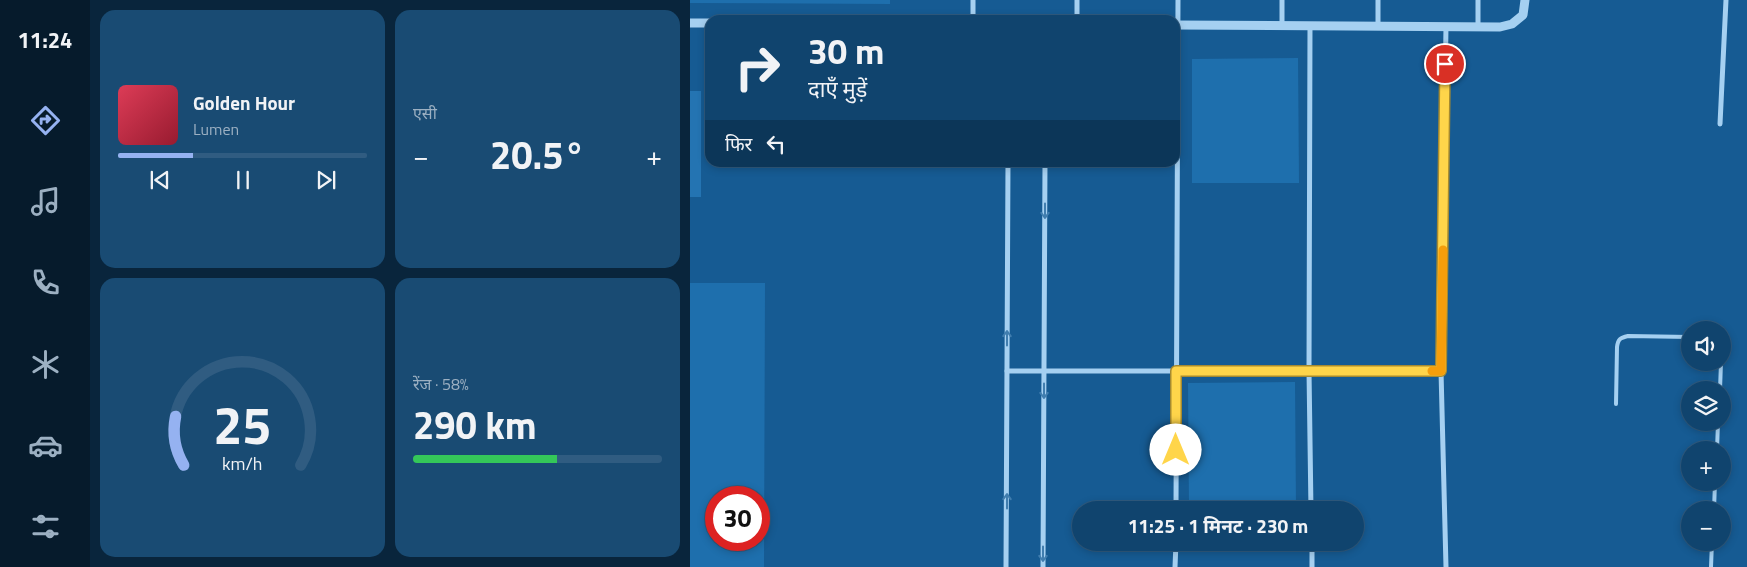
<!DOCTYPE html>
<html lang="hi">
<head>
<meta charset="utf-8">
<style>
	:root { --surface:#10446e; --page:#194b73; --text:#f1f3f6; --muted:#9cb0c2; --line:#305c81; --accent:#95b2f1 }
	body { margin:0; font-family:"Titillium Web","Noto Sans Devanagari",sans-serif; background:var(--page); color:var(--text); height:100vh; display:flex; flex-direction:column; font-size:19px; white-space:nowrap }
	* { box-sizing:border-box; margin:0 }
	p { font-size:16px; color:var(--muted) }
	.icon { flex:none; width:28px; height:28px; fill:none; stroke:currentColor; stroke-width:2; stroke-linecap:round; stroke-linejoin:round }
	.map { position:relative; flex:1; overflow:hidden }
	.side { display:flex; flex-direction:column; gap:10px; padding:10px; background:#09253c; width:600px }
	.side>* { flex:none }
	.guide { position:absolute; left:15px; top:15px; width:475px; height:152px; border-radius:15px; box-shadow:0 2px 8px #0003,0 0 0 1px var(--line); background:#10446e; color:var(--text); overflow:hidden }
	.buttons { position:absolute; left:991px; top:321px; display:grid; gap:10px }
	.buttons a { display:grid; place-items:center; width:50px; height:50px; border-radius:50%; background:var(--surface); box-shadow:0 2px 8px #0003,0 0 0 1px var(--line); font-size:25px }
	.speed { position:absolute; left:15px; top:486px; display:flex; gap:10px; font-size:25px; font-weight:700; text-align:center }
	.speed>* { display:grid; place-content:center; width:65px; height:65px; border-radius:50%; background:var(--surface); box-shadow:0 2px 8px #0003,0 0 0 1px var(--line); line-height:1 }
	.speed .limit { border:8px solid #d22; background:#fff; color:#111 }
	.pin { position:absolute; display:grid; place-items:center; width:42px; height:42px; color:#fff; margin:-21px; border:2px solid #fff; border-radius:50%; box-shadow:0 1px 5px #0007 }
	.me { position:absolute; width:55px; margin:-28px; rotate:0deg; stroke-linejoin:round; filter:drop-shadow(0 0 4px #0008) }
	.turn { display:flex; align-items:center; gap:18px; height:105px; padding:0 20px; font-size:22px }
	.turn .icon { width:65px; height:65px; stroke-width:2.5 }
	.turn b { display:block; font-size:35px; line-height:42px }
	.then { display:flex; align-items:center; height:48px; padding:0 20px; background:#0003; gap:10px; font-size:19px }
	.big { font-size:38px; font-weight:700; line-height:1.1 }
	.side .card { flex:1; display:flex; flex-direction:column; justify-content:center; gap:8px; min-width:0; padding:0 18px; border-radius:15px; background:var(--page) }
	.side .dial { align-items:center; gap:0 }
	.dial svg { height:130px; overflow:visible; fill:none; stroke:var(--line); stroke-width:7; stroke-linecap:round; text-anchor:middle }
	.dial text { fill:var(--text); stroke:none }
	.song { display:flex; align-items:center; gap:15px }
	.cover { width:60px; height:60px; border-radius:8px; background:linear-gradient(135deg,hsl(350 70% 55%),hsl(350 70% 35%)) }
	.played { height:5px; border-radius:2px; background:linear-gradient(90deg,var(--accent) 30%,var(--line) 30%) }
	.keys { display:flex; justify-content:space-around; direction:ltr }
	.heat { display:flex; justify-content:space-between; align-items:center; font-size:28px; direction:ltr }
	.charge { height:8px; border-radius:4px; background:linear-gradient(90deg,#34c759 58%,var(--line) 0) }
	.side .tiles { flex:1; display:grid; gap:10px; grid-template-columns:repeat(2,1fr) }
	.trip { position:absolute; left:382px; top:501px; width:292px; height:50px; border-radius:25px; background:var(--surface); box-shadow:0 2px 8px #0003,0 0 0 1px var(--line); font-weight:700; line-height:50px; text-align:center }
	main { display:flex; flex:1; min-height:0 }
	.tabs { display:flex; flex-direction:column; width:90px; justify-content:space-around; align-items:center; background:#061b2c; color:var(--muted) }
	.tabs .icon { width:35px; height:35px }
	.tabs .active { color:var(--accent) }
	.tabs b { font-size:22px; color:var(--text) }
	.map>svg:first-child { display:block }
	.green { fill:#1e6fad; fill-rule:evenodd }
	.building { fill:#2474b2 }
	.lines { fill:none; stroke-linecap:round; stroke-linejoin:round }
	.service { stroke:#a5d0f1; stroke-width:4 }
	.minor { stroke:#a5d0f1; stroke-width:5 }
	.tertiary { stroke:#a5d0f1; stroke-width:9 }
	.oneway { stroke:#417eaf }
	.route-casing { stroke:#a68a30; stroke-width:12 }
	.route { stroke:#ffd54a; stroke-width:9 }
	.slow { stroke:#f59e0b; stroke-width:9 }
</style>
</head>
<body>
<main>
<nav class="tabs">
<b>11:24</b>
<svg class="icon active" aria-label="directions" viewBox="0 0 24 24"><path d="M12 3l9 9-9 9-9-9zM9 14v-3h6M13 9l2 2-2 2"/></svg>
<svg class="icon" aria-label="music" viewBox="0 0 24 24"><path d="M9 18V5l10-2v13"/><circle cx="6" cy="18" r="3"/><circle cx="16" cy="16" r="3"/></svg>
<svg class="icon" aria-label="phone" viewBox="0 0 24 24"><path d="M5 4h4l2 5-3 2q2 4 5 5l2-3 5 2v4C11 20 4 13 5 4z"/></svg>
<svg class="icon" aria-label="climate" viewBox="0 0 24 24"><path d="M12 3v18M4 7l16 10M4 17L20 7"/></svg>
<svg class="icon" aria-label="car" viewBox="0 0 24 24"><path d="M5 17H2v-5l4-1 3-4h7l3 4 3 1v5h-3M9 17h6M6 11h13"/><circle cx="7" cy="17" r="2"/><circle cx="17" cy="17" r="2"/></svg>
<svg class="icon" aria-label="filters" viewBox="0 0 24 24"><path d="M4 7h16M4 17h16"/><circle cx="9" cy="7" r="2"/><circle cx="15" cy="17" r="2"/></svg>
</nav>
<section class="side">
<div class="tiles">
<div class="card">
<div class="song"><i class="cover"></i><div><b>Golden Hour</b><p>Lumen</p></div></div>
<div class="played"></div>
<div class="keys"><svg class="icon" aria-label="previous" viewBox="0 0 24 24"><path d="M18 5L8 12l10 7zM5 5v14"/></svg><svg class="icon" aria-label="pause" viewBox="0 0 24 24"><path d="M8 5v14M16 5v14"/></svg><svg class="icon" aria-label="next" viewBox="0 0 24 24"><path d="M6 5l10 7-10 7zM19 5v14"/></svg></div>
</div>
<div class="card"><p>एसी</p>
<div class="heat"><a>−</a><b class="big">20.5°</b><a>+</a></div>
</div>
<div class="card dial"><svg viewBox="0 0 100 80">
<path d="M14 69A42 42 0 1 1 86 69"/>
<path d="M14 69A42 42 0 0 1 9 39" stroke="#95b2f1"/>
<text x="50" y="56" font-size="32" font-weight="700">25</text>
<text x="50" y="72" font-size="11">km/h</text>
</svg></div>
<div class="card"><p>रेंज · 58%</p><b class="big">290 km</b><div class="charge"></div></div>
</div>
</section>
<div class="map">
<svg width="1057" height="567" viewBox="0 0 1057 567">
	<rect width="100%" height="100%" fill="#165b93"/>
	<g class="green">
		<polygon points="0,0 200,0 200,4 0,3"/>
		<polygon points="608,58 609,183 502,183 502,59"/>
		<path d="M0,283h75l-1,284h-74zM26,498h43v42h-43z"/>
		<polygon points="605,382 606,510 499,510 498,383"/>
		<polygon points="606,542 606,545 499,546 499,542"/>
	</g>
	<rect class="building" x="0" y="91" width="11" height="106"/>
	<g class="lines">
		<g class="service">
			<polyline points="1030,390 1031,362"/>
			<path d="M926,404l1,-57c1,-8 3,-9 11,-11l62,1"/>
			<polyline points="1027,450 1028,422"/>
			<polyline points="1024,510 1025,482"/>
			<polyline points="1021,567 1022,542"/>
		</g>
		<g class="minor">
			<polyline points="592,0 592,26"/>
			<polyline points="283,20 283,0"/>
			<polyline points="387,20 387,0"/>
			<polyline points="620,26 619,371 621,510"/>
			<polyline points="688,26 688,0"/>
			<polyline points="756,26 751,371 756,567"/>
			<polyline points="788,27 788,0"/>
			<polyline points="1030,124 1036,0"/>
			<polyline points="317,371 751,371"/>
			<polyline points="486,510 488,0"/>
			<polyline points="622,542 622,567"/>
			<polyline points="316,567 318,162"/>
			<polyline points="353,567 355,162"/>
			<polyline points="485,567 486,542"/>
		</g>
		<g class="tertiary">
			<polyline points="0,23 20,23"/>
			<polyline points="485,25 810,27 822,24 833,15 835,0"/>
		</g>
	</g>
	<defs><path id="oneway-shaft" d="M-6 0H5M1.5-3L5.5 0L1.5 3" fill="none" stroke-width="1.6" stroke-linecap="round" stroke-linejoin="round" transform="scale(1.25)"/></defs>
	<g class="oneway">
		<use href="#oneway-shaft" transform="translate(355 211) rotate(90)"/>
		<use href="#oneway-shaft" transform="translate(317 338) rotate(-90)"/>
		<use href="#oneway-shaft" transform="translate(354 391) rotate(90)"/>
		<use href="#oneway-shaft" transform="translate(317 501) rotate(-90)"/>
		<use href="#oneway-shaft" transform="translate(353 554) rotate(90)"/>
	</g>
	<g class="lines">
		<g class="route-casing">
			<polyline id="route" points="486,450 486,371 751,371 755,64"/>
		</g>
		<use href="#route" class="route"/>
		<polyline class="slow" points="742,371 751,371 753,250"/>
	</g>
</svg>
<div class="buttons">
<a><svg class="icon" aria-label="sound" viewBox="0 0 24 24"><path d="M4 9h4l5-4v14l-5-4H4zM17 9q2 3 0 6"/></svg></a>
<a><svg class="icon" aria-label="layers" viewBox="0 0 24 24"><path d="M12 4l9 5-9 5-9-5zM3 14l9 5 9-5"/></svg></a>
<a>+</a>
<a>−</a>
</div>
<div class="speed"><div class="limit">30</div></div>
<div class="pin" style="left:755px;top:64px;background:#d93025"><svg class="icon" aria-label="arrive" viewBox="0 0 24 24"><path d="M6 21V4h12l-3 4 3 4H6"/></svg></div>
<svg class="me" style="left:486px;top:450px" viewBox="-20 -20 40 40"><circle r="19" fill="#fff"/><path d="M0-13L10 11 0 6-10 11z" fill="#ffd54a"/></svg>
<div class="trip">11:25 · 1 मिनट · 230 m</div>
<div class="guide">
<div class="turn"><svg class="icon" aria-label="right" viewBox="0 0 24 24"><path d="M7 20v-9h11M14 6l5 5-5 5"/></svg><div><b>30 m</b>दाएँ मुड़ें</div></div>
<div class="then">फिर<svg class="icon" aria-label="left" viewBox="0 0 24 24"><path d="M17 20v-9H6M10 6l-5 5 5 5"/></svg></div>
</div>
</div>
</main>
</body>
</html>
